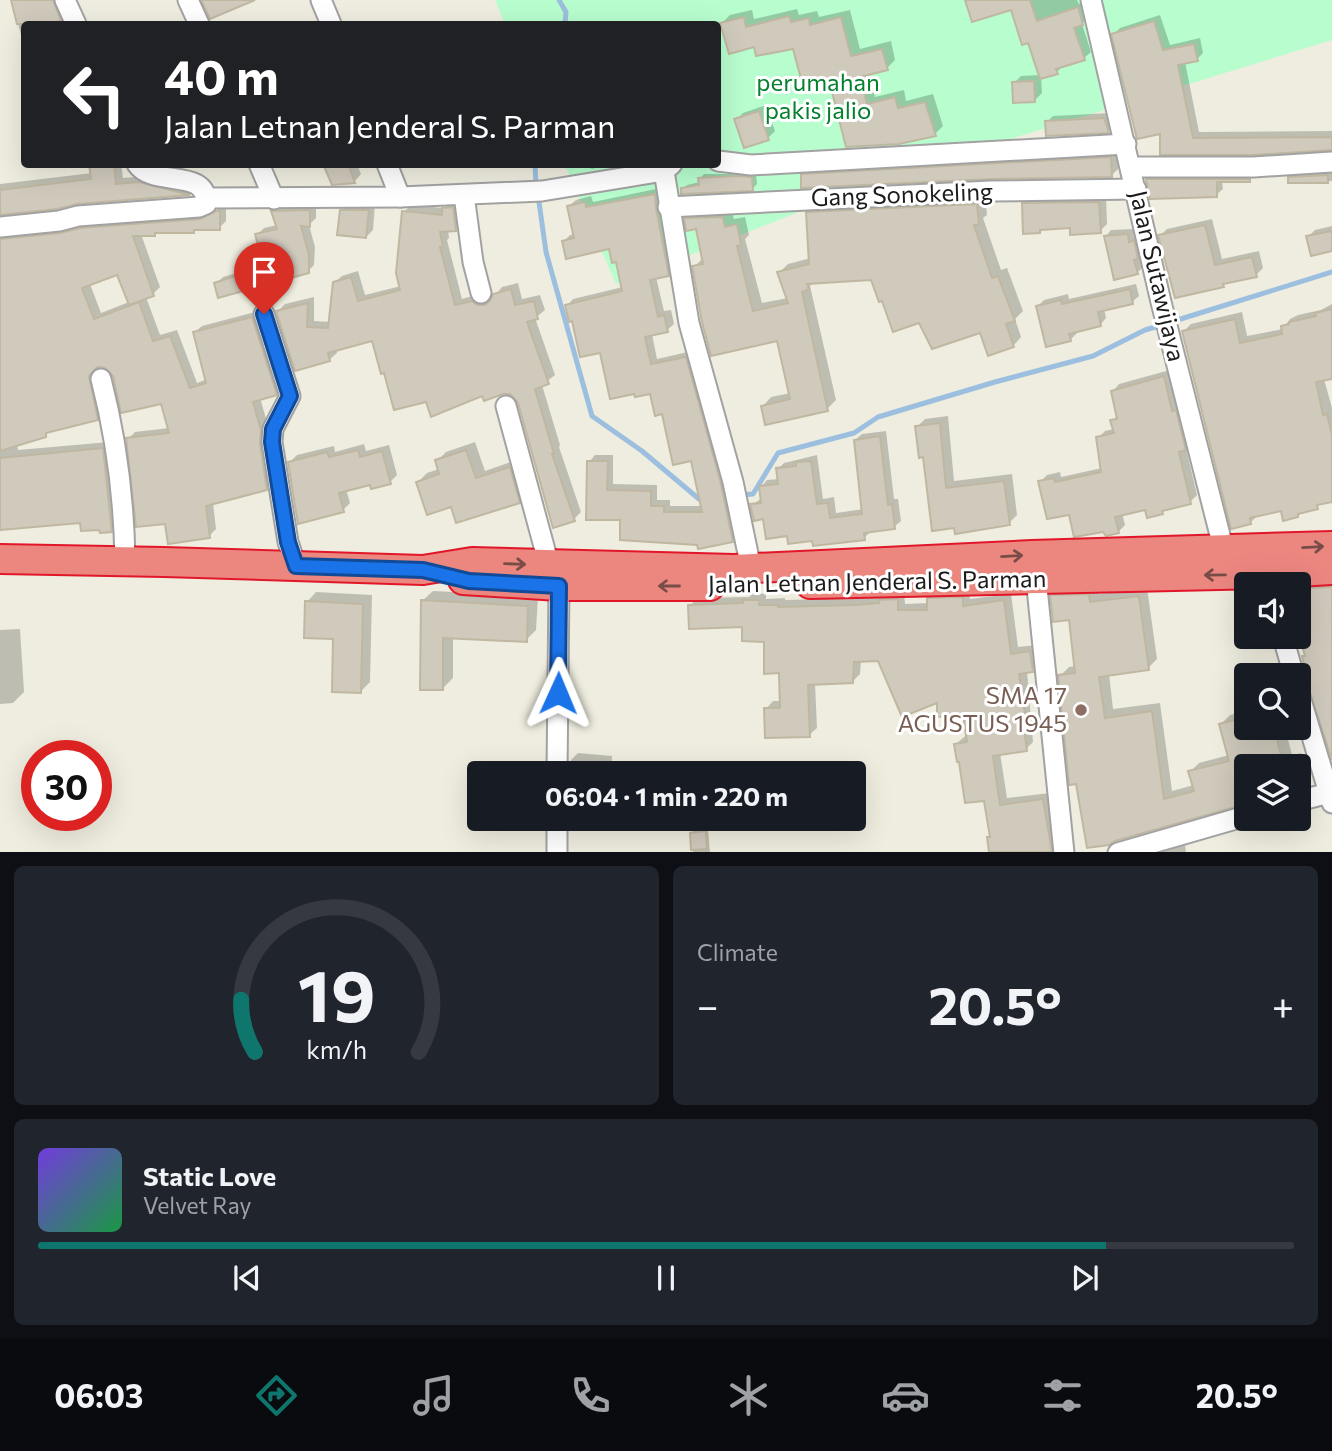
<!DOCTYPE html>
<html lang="en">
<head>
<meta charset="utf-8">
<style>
	:root { --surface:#171b24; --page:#20242c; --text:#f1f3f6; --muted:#9ea1a6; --line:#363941; --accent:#0f766e }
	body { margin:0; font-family:Commissioner,sans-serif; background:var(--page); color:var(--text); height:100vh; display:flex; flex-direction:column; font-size:26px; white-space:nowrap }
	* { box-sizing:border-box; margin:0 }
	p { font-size:23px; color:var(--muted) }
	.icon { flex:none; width:38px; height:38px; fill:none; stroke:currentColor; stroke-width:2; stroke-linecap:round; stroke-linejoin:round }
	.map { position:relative; height:852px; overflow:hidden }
	.details { display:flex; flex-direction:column; gap:14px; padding:14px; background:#0d0f14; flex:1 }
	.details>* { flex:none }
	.guide { position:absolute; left:21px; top:21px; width:700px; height:147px; border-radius:7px; box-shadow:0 7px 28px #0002; background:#202124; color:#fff; overflow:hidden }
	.tools { position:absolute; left:1234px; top:572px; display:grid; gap:14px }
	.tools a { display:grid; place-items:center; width:77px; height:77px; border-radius:7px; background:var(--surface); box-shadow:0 7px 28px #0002; font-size:35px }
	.speed { position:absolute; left:21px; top:740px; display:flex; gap:14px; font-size:35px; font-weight:700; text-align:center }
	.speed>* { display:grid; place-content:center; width:91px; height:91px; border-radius:50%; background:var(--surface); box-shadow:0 7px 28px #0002; line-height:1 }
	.speed .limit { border:10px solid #d22; background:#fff; color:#111 }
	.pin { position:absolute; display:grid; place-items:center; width:60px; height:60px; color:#fff; margin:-72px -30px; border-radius:50% 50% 50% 0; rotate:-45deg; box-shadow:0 0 7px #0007 }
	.pin .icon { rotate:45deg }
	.me { position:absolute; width:77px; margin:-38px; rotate:1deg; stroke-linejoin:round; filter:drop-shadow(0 0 5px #0008) }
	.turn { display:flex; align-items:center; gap:24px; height:147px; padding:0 28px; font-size:32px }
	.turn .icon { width:91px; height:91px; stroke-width:2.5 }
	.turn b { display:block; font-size:49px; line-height:60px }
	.big { font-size:52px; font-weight:700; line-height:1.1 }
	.details .tile { flex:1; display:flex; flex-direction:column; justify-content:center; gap:10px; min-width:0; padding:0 24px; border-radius:10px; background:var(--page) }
	.details .dial { align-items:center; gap:0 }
	.dial svg { height:182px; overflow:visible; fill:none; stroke:var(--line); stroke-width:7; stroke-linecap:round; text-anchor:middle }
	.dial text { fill:var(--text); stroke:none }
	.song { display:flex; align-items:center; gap:21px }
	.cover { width:84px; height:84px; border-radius:10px; background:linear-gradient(135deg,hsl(260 70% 55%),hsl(140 70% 35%)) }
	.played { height:7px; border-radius:4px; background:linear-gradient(90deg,var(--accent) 85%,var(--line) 85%) }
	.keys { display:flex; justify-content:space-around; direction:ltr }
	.heat { display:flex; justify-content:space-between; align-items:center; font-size:38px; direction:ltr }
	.details .tiles { flex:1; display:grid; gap:14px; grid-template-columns:1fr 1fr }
	.tile:last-child { grid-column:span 2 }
	.trip { position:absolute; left:467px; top:761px; width:399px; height:70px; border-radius:7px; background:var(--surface); box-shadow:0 7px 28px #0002; font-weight:700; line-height:70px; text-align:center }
	.tabs { display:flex; height:112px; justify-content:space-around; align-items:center; background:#090b0e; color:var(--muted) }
	.tabs .icon { width:49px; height:49px }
	.tabs .on { color:var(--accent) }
	.tabs b { font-size:32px; color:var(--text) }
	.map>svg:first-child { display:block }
	.park { fill:#b7fdce }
	.shadow { fill:#0003; fill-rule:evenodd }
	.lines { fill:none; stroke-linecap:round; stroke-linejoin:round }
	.stream { stroke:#9cbfdf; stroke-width:5 }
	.building { fill:#d0cabd; stroke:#c0b7a1; stroke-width:2 }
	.minor-casing { stroke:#a2a2a2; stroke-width:23 }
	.highway-casing { stroke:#e11729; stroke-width:32 }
	.minor { stroke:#fff; stroke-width:19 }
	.highway { stroke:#ec8780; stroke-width:28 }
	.oneway { stroke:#794c48 }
	.route-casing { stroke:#114b97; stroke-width:18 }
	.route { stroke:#1a73e8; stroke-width:12 }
	.education-dot { fill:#8d6e63; stroke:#fff; stroke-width:2.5 }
	.labels { text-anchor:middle; stroke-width:6; stroke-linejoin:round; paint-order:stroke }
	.park-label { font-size:24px; fill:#037f2d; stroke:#fff }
	.street-label { font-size:24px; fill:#1b1b1b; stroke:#fff }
	.education-label { font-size:24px; fill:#785e54; stroke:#fff; text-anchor:end }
</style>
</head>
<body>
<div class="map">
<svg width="1332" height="853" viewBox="0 0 1332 853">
	<rect width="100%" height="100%" fill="#eeeddf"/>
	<polygon class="park" points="495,0 1332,0 1332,40 893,175 616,284 565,165 718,164 718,24 505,24"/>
	<g class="shadow">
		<polygon points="11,0 63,0 73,24 24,24 24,45"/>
		<polygon points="966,0 1077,0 1079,4 1084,2 1089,17 1082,24 1091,52 1084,58 1064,65 1057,72 1041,77 1042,93 1035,100 1014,83 1021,76 1040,75 1029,40 1012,7"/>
		<polygon points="797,9 799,15 817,11 819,17 850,10 860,49 891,41 895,60 887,68 869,73 875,97 904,90 906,101 933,94 943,126 935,134 899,143 794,47 755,45 722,23 730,15 752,10 754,19"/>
		<polygon points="1160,15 1170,45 1200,38 1203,53 1197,59 1185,62 1199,132 1332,131 1332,149 1254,153 1162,132 1113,35 1120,28"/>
		<polygon points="766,105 775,131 768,138 736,120 743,113"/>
		<polygon points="1110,113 1114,125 1108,131 1047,134 1047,122 1053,116"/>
		<polygon points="1117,152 1118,169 1112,175 802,175 808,169"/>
		<polygon points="91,164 121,164 123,178 147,176 195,188 190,194 77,202 0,213 0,184 92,173"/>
		<polygon points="174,164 196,164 192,168"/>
		<polygon points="325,164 357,164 361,174 355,181 333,183"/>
		<polygon points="591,164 617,164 591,169"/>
		<polygon points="1332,169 1332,181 1290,182 1290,178 1297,171"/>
		<polygon points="1155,173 1256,173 1249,180 1222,180 1223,189 1216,195 1148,180"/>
		<polygon points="704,174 756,174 757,184 752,189 683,189 687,185 700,182 700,178"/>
		<polygon points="661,188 674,268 668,274 656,277 664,311 671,310 674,324 667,330 652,334 657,359 692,351 739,534 732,540 699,543 622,519 589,462 595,455 613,455 613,484 657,485 657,500 670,500 670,506 702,506 692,459 652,392 573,319 567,306 573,299 623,287 617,260 611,247 564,241 570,235 575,234 569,206 576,200 591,196 593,202"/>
		<polygon points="1106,195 1107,224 1100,231 1071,226 1043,228 1040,232 1023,204 1030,196"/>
		<polygon points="985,196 987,215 983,218 1001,270 1007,268 1023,311 1015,319 1021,337 1013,346 982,331 920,320 883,298 873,278 814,282 810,286 836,400 827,409 763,406 771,397 791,393 779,339 694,267 703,258 697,227 686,219 695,210 731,209 734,219 745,217 749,235 745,239 762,303 788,298 779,273 788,264 811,258 808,213 817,204"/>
		<polygon points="460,201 463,222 456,229 448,230 449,238 447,240 462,299 479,294 485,298 493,298 502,287 518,283 522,299 540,295 545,310 535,318 555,375 542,385 560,445 559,447 581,512 574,519 515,395 503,392 427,399 373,339 336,349 337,353 329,360 278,311 285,304 314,297 314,321 331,322 334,283 342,276 358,271 365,295 401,286 404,212 411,205 444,208 451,202"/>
		<polygon points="349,203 375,203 373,230 366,237 342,210"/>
		<polygon points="316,204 316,218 309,225 315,247 314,265 308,271 216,284 223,277 265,264 257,235 264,228 277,225 273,211 279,205"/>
		<path d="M226,206v15l-7,7h-22l-3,3h-36l-3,3h-14l19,53 -7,7 -7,3 14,38 17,-5 20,53 10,-4 -12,-47 7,-6 57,-15 24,75 -7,7 -16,5 7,24 6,60 -7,7 -53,14 3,26 -7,7 -42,-14 -39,-83 7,-7 34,-4 -6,-26 -49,-27 -8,-9 -8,-1 -3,8 9,38 -7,7 -46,12 -6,6 -28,8 1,6 91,-8 9,81 -7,7 -29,-9 -82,8v-299l208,-17zM118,273l11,29 -28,11 -11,-29z"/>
		<polygon points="1212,219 1222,259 1259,251 1263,268 1256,275 1227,282 1223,285 1160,236 1167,229"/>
		<polygon points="1332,226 1332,249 1308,237 1315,230"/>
		<polygon points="1133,229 1134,237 1140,236 1143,251 1140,255 1143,267 1137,273 1106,236 1111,230"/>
		<polygon points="1136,284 1139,296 1132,302 1104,309 1106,318 1100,325 1076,330 1077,333 1070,340 1038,306 1044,300 1068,294 1069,299"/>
		<polygon points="1332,304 1332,377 1324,379 1332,408 1332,500 1303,511 1298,516 1282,509 1258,515 1250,523 1184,331 1191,324 1242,312 1247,336 1283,329 1290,319 1298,315 1321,310"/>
		<polygon points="1170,370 1192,442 1186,448 1197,495 1190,502 1167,508 1162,513 1146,508 1122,513 1125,525 1118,532 1104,530 1070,513 1040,482 1047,475 1060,472 1061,477 1102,468 1098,438 1105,431 1114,429 1112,421 1118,415 1113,391 1119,384"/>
		<polygon points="948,416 954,481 1012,474 1017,515 1009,523 971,531 925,455 917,427 925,419"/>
		<polygon points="886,431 894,499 898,499 901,521 894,527 870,532 864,538 814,539 788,534 764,517 752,505 762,498 761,487 767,480 779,479 778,469 784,463 817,455 823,499 834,497 836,513 864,509 855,440 862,434"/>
		<polygon points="475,442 485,471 519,459 528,493 519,502 452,505 418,482 427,473 439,469 437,461 446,452"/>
		<polygon points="364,444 366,451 389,445 397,475 390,482 372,483 346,489 350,503 343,510 289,463 297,455 334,446 335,452"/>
		<polygon points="1332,581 1332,744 1304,657 1306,655 1298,625 1298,584"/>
		<polygon points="1098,586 1099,594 1147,588 1157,659 1148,668 1109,674 1113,709 1160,703 1172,791 1194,785 1190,772 1199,763 1229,755 1221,724 1230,715 1246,711 1246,728 1285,728 1292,755 1301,753 1305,767 1298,773 1298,766 1246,766 1246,803 1150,829 1060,676 1069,667 1076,666 1070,618 1052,596 1061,587"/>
		<polygon points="433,591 538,596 536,630 526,640 453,636 453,678 442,689 422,601"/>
		<polygon points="936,591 969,591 970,599 1011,594 1018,647 1037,645 1039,663 1032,670 1027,671 1033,742 1026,749 1000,753 1007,798 1050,793 1058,844 1051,852 991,853 986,799 956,744 964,737 968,736 964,713 938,700 879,659 861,660 860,674 852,682 815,683 817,728 809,735 766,709 773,701 781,701 780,672 766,640 744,626 690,606 697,598 749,597 752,593 766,594 766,599 785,598 785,600 864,598 884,597 888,593 904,592 905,604 929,603 929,599"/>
		<polygon points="316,592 372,595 370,682 360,692 335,637 307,602"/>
		<polygon points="20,629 24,692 13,703 0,704 0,630"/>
		<polygon points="578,753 612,756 611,774 570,774 571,760"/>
		<polygon points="708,829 710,852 714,853 693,853 691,833 694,830"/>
		<polygon points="1185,843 1186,853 1159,853 1163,849"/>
	</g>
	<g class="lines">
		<g class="stream">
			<polyline points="559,0 566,12 565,24"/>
			<polyline points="535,164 536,186"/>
			<polyline points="538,195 546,252 592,416 642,451 699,499 704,498"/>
			<polyline points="1171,322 1332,272"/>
			<polyline points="741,495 753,494 778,453 854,433 878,417 995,382 1093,356 1145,330 1162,325"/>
		</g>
	</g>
	<g class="building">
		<polygon points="11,0 53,0 61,21 48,24 17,24"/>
		<polygon points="201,0 255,0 210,19"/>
		<polygon points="965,0 1030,0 1037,21 1078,7 1083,25 1074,28 1085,60 1056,69 1058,74 1040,79 1028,43 1022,45 1011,10 972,22"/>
		<polygon points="789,16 791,22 809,18 810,25 841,17 851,56 882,49 888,70 860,77 867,104 895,97 898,108 925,102 936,136 899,144 846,147 830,84 804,90 793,49 756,56 754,47 729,54 720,23 744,17 746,27"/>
		<polygon points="1154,21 1163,50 1194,44 1198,61 1178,65 1193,138 1332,137 1332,150 1254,155 1160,155 1160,134 1137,139 1111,34"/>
		<polygon points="1034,81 1035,102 1013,103 1012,82"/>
		<polygon points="759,111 769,140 744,148 734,119"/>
		<polygon points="1104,118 1109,133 1046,136 1045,121"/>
		<polygon points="1111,157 1112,177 991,179 801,188 801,174"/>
		<polygon points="89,164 114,164 116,184 139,182 190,195 77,204 57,209 0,215 0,190 91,179"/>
		<polygon points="323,164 348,164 355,183 332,185"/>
		<polygon points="1328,175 1328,183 1288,183 1288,177"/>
		<polygon points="737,176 752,177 753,191 681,194 681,188 699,185 698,178"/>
		<polygon points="1146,179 1250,179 1250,182 1217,182 1217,197 1150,199"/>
		<polygon points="655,194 656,208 669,276 650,280 658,317 664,315 668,332 645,337 651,364 686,357 720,480 733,542 698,549 697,545 620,540 620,520 586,520 587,461 608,461 607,490 651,491 651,506 664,506 664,512 702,512 691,461 673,465 662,414 655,416 650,394 635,397 634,394 610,399 600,353 580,357 572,321 569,322 565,305 622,291 616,262 612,263 609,249 566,259 562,241 574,238 567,206 585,202 586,207"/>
		<polygon points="1099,202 1101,233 1070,235 1070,228 1040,230 1040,233 1023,234 1022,203"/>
		<polygon points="977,204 979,225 974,225 992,278 998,276 1015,321 1006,324 1014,347 988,356 980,333 932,349 919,323 893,332 882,301 879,302 871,280 807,284 809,289 802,292 828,411 765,425 761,406 790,399 777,341 711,356 702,322 692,266 703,264 696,229 686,231 684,218 723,217 725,227 737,224 741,245 737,246 753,311 788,303 777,272 809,264 806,212"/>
		<polygon points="453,207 456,231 440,232 443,247 440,247 455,305 472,301 477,305 485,305 490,301 493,294 511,289 515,305 534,301 538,319 527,322 549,384 535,389 554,454 552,454 575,521 553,528 518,403 510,394 503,394 484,401 482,396 431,417 426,402 394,410 384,373 381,374 372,341 328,353 330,361 295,371 276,311 308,303 307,327 328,328 333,282 351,277 358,301 400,290 396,273 402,211 442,215 442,208"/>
		<polygon points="310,210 310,227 301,226 309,255 309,273 218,298 214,283 264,267 255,234 277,229 271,211"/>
		<polygon points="340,210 369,210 366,238 337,235"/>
		<polygon points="216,211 220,211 220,230 194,230 194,233 155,233 155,236 133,236 154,296 129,305 117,275 82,288 94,319 139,302 153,341 170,336 190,388 206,383 193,332 252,317 277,395 253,402 261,430 260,444 267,490 206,506 210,538 168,544 165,524 136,527 126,438 169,433 161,404 121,413 113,376 105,368 97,367 89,376 98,420 46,433 46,437 0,451 0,239 60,233 80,228 200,219"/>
		<polygon points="1205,225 1215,265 1252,257 1257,277 1223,284 1224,287 1175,298 1158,235"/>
		<polygon points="1332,231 1332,251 1311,256 1306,236"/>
		<polygon points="1128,234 1129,242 1134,240 1138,259 1134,260 1138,274 1114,280 1104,236"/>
		<polygon points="1130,289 1133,304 1098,312 1101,326 1069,334 1071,341 1046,347 1036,306 1061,300 1062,304"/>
		<polygon points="1332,309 1332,379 1316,382 1323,415 1327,414 1332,435 1332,502 1317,505 1318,509 1298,514 1298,517 1283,521 1281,511 1250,518 1251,524 1231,529 1182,331 1235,319 1240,343 1282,334 1281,326 1289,324 1289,322 1316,316 1315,313"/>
		<polygon points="1164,376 1172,411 1176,410 1186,450 1179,452 1191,504 1162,511 1163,514 1147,518 1145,510 1115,517 1119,533 1106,536 1103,532 1074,537 1069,515 1047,519 1038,481 1054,478 1055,482 1101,472 1096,437 1114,433 1110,420 1117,419 1111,391"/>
		<polygon points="940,423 946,488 1004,481 1010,525 955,534 954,528 932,531 923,457 919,458 915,426"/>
		<polygon points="880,436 888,505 892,504 895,529 864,533 865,540 813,546 812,541 788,544 787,536 766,539 763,519 754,521 750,504 761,503 759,486 778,484 776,468 796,466 796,462 811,461 817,504 828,503 830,518 862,514 854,440"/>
		<polygon points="103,448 112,532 100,533 99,530 81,531 80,523 0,530 0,458"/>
		<polygon points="358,450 360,457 382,451 391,484 371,489 370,485 339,493 344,512 298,524 288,462 327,452 329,457"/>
		<polygon points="466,450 476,478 510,467 520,503 456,523 451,507 427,515 416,482 439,474 435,460"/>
		<polygon points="1332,587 1332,760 1306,681 1307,677 1302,656 1305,656 1298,632 1298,589"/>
		<polygon points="1089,594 1090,602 1139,596 1149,670 1099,677 1105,718 1152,711 1164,799 1194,791 1188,771 1229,761 1219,724 1246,717 1246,728 1274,728 1284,766 1246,766 1246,804 1115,841 1109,845 1087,848 1076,784 1069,785 1058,675 1075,673 1069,620 1053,622 1050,595"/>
		<polygon points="963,597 963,606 1004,600 1011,654 1030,651 1033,672 1019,674 1025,714 1022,714 1027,751 993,756 1000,805 1043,799 1052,852 989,852 987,837 990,837 984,801 965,803 959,762 957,762 954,744 967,742 963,715 937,717 937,703 902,717 878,661 854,662 853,683 808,685 810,737 765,738 764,708 780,708 779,673 764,674 764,642 742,641 742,627 689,629 688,605 743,603 743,600 760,600 759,605 778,605 778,607 856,605 879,603 879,600 898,599 898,610 927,610 927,598"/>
		<polygon points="421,600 528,606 527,642 443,638 443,690 420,690"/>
		<polygon points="305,601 363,604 361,693 332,692 333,639 304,638"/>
		<polygon points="706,831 707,849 691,850 690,833"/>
	</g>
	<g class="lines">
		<g class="minor-casing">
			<g id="minor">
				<polyline points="65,0 76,24"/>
				<polyline points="188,0 199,24"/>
				<polyline points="321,0 331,24"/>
				<polyline points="1091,0 1161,302 1224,551"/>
				<polyline points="718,161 751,165 1126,144"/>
				<polyline points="259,164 274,199"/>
				<polyline points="387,164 400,197"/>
				<polyline points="672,164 664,171 689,323 733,482 751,568"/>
				<polyline points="1131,167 1254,167 1332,162"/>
				<polyline points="464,195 473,262 481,293"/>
				<polyline points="206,198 400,197 542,191 664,171"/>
				<polyline points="668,207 991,191 1136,189"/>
				<path d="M0,227l59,-6 19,-5 121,-9 7,-3c2,-37 -53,-16 -69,-40"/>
				<polyline points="264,314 290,396 273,429 272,442 288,542 296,566"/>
				<path d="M101,379c16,62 23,118 24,182"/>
				<polyline points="506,406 549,565"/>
				<polyline points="1036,578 1064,853"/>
				<polyline points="1283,637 1294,676"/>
				<polyline points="1298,690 1332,803"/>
				<polyline points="557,774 559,586"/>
				<polyline points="1298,801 1329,793"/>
				<polyline points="557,819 557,853"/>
				<polyline points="1118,853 1246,816"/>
			</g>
		</g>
		<g class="highway-casing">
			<g id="highway">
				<polyline points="0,559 164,562 423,570 472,562 734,569 1032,555 1332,546"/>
				<polyline points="463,580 559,586 710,586"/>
				<polyline points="810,584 1264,574 1332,570"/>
			</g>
		</g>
		<use href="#minor" class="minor"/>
		<use href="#highway" class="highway"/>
	</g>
	<defs><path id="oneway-shaft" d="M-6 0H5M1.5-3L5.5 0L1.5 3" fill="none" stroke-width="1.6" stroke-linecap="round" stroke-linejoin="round" transform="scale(1.75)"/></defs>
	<g class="oneway">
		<use href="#oneway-shaft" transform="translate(1313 547) rotate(-3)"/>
		<use href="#oneway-shaft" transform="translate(1012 556) rotate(-3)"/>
		<use href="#oneway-shaft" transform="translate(515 564) rotate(2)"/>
		<use href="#oneway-shaft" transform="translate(1215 575) rotate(179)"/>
		<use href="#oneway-shaft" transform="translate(669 586) rotate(-180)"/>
	</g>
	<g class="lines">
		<g class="route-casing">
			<polyline id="route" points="264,314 290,396 273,429 272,442 288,542 296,566 423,570 469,581 559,586 558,693"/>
		</g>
		<use href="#route" class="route"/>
	</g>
	<circle class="education-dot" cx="1081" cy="710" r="7"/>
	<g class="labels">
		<g class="park-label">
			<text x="818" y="91">perumahan<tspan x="818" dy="28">pakis jalio</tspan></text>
		</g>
		<g class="street-label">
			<text transform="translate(902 195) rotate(-2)" y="8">Gang Sonokeling</text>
			<text transform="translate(1157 276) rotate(77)" y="8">Jalan Sutawijaya</text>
			<text transform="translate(877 582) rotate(-1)" y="8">Jalan Letnan Jenderal S. Parman</text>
		</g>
		<g class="education-label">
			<text x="1067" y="704">SMA 17<tspan x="1067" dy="28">AGUSTUS 1945</tspan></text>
		</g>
	</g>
</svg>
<div class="tools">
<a><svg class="icon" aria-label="sound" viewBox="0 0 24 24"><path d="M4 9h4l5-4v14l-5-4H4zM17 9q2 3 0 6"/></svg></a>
<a><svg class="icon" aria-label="search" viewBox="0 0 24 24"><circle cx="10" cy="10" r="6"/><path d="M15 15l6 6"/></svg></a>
<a><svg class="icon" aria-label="layers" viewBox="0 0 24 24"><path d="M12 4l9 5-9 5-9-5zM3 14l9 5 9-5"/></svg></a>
</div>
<div class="speed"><div class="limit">30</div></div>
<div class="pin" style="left:264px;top:314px;background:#d93025"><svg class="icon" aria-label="arrive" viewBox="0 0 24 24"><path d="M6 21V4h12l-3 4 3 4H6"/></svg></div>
<svg class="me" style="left:558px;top:693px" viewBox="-20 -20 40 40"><path d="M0-17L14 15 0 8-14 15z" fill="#1a73e8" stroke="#fff" stroke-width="4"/></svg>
<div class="trip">06:04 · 1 min · 220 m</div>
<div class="guide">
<div class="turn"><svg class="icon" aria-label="left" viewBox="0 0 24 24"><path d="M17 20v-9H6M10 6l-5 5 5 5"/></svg><div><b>40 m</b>Jalan Letnan Jenderal S. Parman</div></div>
</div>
</div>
<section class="details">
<div class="tiles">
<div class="tile dial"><svg viewBox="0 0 100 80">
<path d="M14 69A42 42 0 1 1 86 69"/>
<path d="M14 69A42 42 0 0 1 8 46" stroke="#0f766e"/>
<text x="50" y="56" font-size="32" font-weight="700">19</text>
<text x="50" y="72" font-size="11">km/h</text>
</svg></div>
<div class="tile"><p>Climate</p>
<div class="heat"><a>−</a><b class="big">20.5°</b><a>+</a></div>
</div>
<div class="tile">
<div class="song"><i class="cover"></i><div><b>Static Love</b><p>Velvet Ray</p></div></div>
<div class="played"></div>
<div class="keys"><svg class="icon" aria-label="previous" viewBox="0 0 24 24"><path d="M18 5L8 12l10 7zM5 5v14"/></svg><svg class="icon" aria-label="pause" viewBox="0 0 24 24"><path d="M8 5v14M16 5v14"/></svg><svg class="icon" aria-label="next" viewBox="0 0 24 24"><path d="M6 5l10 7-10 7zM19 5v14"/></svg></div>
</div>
</div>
</section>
<nav class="tabs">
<b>06:03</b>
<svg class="icon on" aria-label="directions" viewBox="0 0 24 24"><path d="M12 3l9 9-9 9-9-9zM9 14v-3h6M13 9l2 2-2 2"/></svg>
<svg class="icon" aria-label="music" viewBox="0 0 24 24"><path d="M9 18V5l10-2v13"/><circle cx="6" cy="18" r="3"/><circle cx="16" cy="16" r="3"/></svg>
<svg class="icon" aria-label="phone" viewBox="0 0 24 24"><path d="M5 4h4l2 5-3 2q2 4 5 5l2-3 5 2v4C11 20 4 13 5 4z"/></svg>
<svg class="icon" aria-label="climate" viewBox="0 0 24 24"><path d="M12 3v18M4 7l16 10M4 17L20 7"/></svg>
<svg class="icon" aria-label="car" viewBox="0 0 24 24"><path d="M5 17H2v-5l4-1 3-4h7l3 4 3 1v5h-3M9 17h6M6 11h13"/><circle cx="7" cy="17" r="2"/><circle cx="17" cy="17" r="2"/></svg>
<svg class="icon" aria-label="filters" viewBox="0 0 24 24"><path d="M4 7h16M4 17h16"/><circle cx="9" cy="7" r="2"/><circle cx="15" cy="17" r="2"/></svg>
<b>20.5°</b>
</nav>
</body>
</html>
